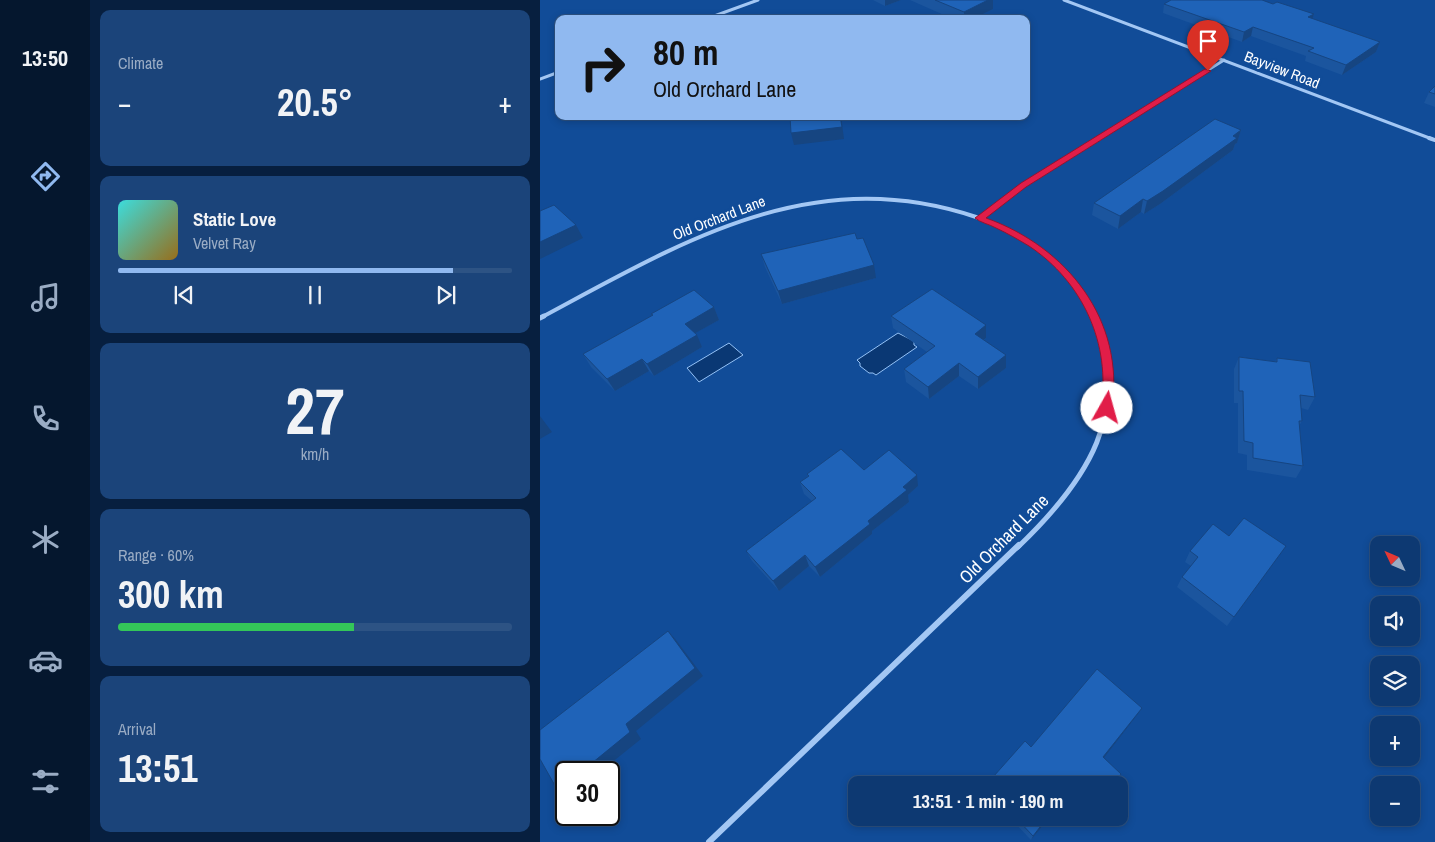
<!DOCTYPE html>
<html lang="en">
<head>
<meta charset="utf-8">
<style>
	:root { --surface:#0d3972; --page:#1b447a; --text:#f1f3f6; --muted:#9aacc4; --line:#2d5384; --accent:#90b9f0 }
	body { margin:0; font-family:"Archivo Narrow",sans-serif; background:var(--page); color:var(--text); height:100vh; display:flex; flex-direction:column; font-size:19px; white-space:nowrap }
	* { box-sizing:border-box; margin:0 }
	p { font-size:16px; color:var(--muted) }
	.icon { flex:none; width:28px; height:28px; fill:none; stroke:currentColor; stroke-width:2; stroke-linecap:round; stroke-linejoin:round }
	.map { position:relative; flex:1; overflow:hidden }
	.details { display:flex; flex-direction:column; gap:10px; padding:10px; background:#071f3f; width:450px }
	.details>* { flex:none }
	.banner { position:absolute; left:15px; top:15px; width:475px; height:105px; border-radius:10px; box-shadow:0 2px 8px #0003,0 0 0 1px var(--line); background:#90b9f0; color:#111; overflow:hidden }
	.needle { width:32px; rotate:314deg }
	.tools { position:absolute; left:830px; top:536px; display:grid; gap:10px }
	.tools a { display:grid; place-items:center; width:50px; height:50px; border-radius:10px; background:var(--surface); box-shadow:0 2px 8px #0003,0 0 0 1px var(--line); font-size:25px }
	.speed { position:absolute; left:15px; top:761px; display:flex; gap:10px; font-size:25px; font-weight:700; text-align:center }
	.speed>* { display:grid; place-content:center; width:65px; height:65px; border-radius:50%; background:var(--surface); box-shadow:0 2px 8px #0003,0 0 0 1px var(--line); line-height:1 }
	.speed .limit { border:2px solid #111; border-radius:8px; background:#fff; color:#111 }
	.pin { position:absolute; display:grid; place-items:center; width:42px; height:42px; color:#fff; margin:-51px -21px; border-radius:50% 50% 50% 0; rotate:-45deg; box-shadow:0 0 5px #0007 }
	.pin .icon { rotate:45deg }
	.me { position:absolute; width:55px; margin:-28px; rotate:7deg; stroke-linejoin:round; filter:drop-shadow(0 0 4px #0008) }
	.turn { display:flex; align-items:center; gap:18px; height:105px; padding:0 15px; font-size:22px }
	.turn .icon { width:65px; height:65px; stroke-width:2.5 }
	.turn b { display:block; font-size:35px; line-height:42px }
	.big { font-size:38px; font-weight:700; line-height:1.1 }
	.details .widget { flex:1; display:flex; flex-direction:column; justify-content:center; gap:8px; min-width:0; padding:0 18px; border-radius:10px; background:var(--page) }
	.details .dial { align-items:center; gap:0 }
	.dial b { font-size:65px; line-height:1 }
	.song { display:flex; align-items:center; gap:15px }
	.cover { width:60px; height:60px; border-radius:8px; background:linear-gradient(135deg,hsl(180 70% 55%),hsl(40 70% 35%)) }
	.played { height:5px; border-radius:2px; background:linear-gradient(90deg,var(--accent) 85%,var(--line) 85%) }
	.keys { display:flex; justify-content:space-around; direction:ltr }
	.heat { display:flex; justify-content:space-between; align-items:center; font-size:28px; direction:ltr }
	.charge { height:8px; border-radius:4px; background:linear-gradient(90deg,#34c759 60%,var(--line) 0) }
	.trip { position:absolute; left:308px; top:776px; width:280px; height:50px; border-radius:10px; background:var(--surface); box-shadow:0 2px 8px #0003,0 0 0 1px var(--line); font-weight:700; line-height:50px; text-align:center }
	main { display:flex; flex:1; min-height:0 }
	.dock { display:flex; flex-direction:column; width:90px; justify-content:space-around; align-items:center; background:#05172e; color:var(--muted) }
	.dock .icon { width:35px; height:35px }
	.dock .active { color:var(--accent) }
	.dock b { font-size:22px; color:var(--text) }
	.map>svg:first-child { display:block }
	.water { fill:#0a3874; stroke:#94c2f7 }
	.lines { fill:none; stroke-linecap:round; stroke-linejoin:round }
	.minor-far3 { stroke:#a3c7f4; stroke-width:3 }
	.minor-far2 { stroke:#a3c7f4; stroke-width:4 }
	.minor-far1 { stroke:#a3c7f4; stroke-width:5 }
	.minor { stroke:#a3c7f4; stroke-width:6 }
	.wall { fill:#1b559e }
	.shaded-wall { fill:#164581 }
	.building { fill:#1f63b8; stroke:#164581 }
	.route { fill:#e11d48; stroke:#92132f }
	.labels { text-anchor:middle; stroke-width:5; stroke-linejoin:round; paint-order:stroke }
	.far-street-label { font-size:15px; fill:#fff; stroke:#114c98 }
	.street-label { font-size:18px; fill:#fff; stroke:#114c98 }
</style>
</head>
<body>
<main>
<nav class="dock">
<b>13:50</b>
<svg class="icon active" aria-label="directions" viewBox="0 0 24 24"><path d="M12 3l9 9-9 9-9-9zM9 14v-3h6M13 9l2 2-2 2"/></svg>
<svg class="icon" aria-label="music" viewBox="0 0 24 24"><path d="M9 18V5l10-2v13"/><circle cx="6" cy="18" r="3"/><circle cx="16" cy="16" r="3"/></svg>
<svg class="icon" aria-label="phone" viewBox="0 0 24 24"><path d="M5 4h4l2 5-3 2q2 4 5 5l2-3 5 2v4C11 20 4 13 5 4z"/></svg>
<svg class="icon" aria-label="climate" viewBox="0 0 24 24"><path d="M12 3v18M4 7l16 10M4 17L20 7"/></svg>
<svg class="icon" aria-label="car" viewBox="0 0 24 24"><path d="M5 17H2v-5l4-1 3-4h7l3 4 3 1v5h-3M9 17h6M6 11h13"/><circle cx="7" cy="17" r="2"/><circle cx="17" cy="17" r="2"/></svg>
<svg class="icon" aria-label="filters" viewBox="0 0 24 24"><path d="M4 7h16M4 17h16"/><circle cx="9" cy="7" r="2"/><circle cx="15" cy="17" r="2"/></svg>
</nav>
<section class="details">
<div class="widget"><p>Climate</p>
<div class="heat"><a>−</a><b class="big">20.5°</b><a>+</a></div>
</div>
<div class="widget">
<div class="song"><i class="cover"></i><div><b>Static Love</b><p>Velvet Ray</p></div></div>
<div class="played"></div>
<div class="keys"><svg class="icon" aria-label="previous" viewBox="0 0 24 24"><path d="M18 5L8 12l10 7zM5 5v14"/></svg><svg class="icon" aria-label="pause" viewBox="0 0 24 24"><path d="M8 5v14M16 5v14"/></svg><svg class="icon" aria-label="next" viewBox="0 0 24 24"><path d="M6 5l10 7-10 7zM19 5v14"/></svg></div>
</div>
<div class="widget dial"><b>27</b><p>km/h</p></div>
<div class="widget"><p>Range · 60%</p><b class="big">300 km</b><div class="charge"></div></div>
<div class="widget"><p>Arrival</p><b class="big">13:51</b></div>
</section>
<div class="map">
<svg width="895" height="842" viewBox="0 0 895 842">
	<rect width="100%" height="100%" fill="#114c98"/>
	<g class="water">
		<polygon points="358,333 374,341 374,345 377,347 336,375 333,373 329,373 320,366 320,363 317,360"/>
		<polygon points="189,343 203,355 159,382 147,368"/>
	</g>
	<g class="lines">
		<g class="minor-far3">
			<polyline points="524,0 892,139"/>
			<polyline points="166,19 218,0"/>
			<polyline points="0,79 19,72"/>
			<polyline points="558,139 684,60"/>
		</g>
		<g class="minor-far2">
			<polyline points="889,138 895,140"/>
			<polyline points="440,218 484,185 560,138"/>
			<path d="M2,317c140,-75 270,-155 434,-100 51,17 95,51 117,100"/>
		</g>
		<g class="minor-far1">
			<polyline points="0,318 4,316"/>
			<path d="M478,547c68,-65 117,-136 74,-231"/>
		</g>
		<polyline class="minor" points="169,842 479,545"/>
	</g>
	<g class="wall">
		<polygon points="333,0 361,0 345,6"/>
		<polygon points="370,0 453,0 453,9 433,19 413,19"/>
		<polygon points="624,4 733,4 774,14 772,19 840,42 836,52 802,75 765,61 766,56 711,36 702,42 623,13"/>
		<polygon points="895,86 895,107 884,103 889,92"/>
		<polygon points="701,130 697,143 695,144 693,150 620,204 604,214 601,212 578,229 552,215 554,203"/>
		<polygon points="317,239 336,278 242,304 225,267 221,254"/>
		<polygon points="174,307 179,320 155,333 162,347 114,376 109,371 75,391 51,367 43,354 112,316 111,314"/>
		<polygon points="351,316 446,338 444,340 466,368 438,389 419,376 389,399 366,382 364,369 387,352 353,328"/>
		<polygon points="699,357 735,362 737,358 775,397 768,410 761,408 762,421 759,426 763,466 756,478 707,470 707,455 698,453 698,403 694,403 694,369"/>
		<polygon points="324,470 378,486 368,495 369,502 332,531 332,534 280,577 269,566 239,591 212,561 206,551 272,501 264,494 260,482 268,476 267,474"/>
		<polygon points="689,536 746,546 687,626 637,587 642,577 651,566 645,562 650,551"/>
		<polygon points="470,818 509,818 491,840"/>
		<polygon points="542,818 549,818 546,822"/>
	</g>
	<g class="shaded-wall">
		<polygon points="345,0 361,0 345,6"/>
		<polygon points="448,0 453,0 453,9 433,19 424,19 424,12"/>
		<polygon points="774,14 771,23 768,17"/>
		<polygon points="713,27 711,36 702,42 704,32"/>
		<polygon points="840,42 836,52 802,75 806,65"/>
		<polygon points="301,116 304,139 254,145 251,133"/>
		<polygon points="701,130 697,143 695,144 693,150 620,204 604,214 607,201"/>
		<polygon points="603,199 601,212 578,229 580,216"/>
		<polygon points="36,225 43,238 0,259 0,242"/>
		<polygon points="334,265 336,278 242,304 238,291"/>
		<polygon points="174,307 179,320 150,336 145,324"/>
		<polygon points="446,325 446,338 435,346 435,334"/>
		<polygon points="157,335 162,347 114,376 107,364"/>
		<polygon points="466,355 466,368 438,389 438,377"/>
		<polygon points="102,359 109,371 75,391 67,379"/>
		<polygon points="419,363 419,376 389,399 388,387"/>
		<polygon points="0,416 12,432 0,439"/>
		<polygon points="377,475 378,486 368,495 369,502 332,531 332,534 280,577 275,567 328,521 363,487"/>
		<polygon points="265,555 269,566 239,591 233,581"/>
		<polygon points="128,631 136,640 163,676 96,731 101,739 60,772 41,772 86,724"/>
		<polygon points="602,708 597,715 560,763 563,757"/>
		<polygon points="26,784 26,794 18,791"/>
		<polygon points="507,818 509,818 491,840 493,836"/>
	</g>
	<g class="building">
		<polygon points="395,0 448,0 424,12"/>
		<polygon points="631,0 722,0 733,4 737,2 774,14 768,17 840,42 806,65 768,51 774,48 713,27 704,32 624,4"/>
		<polygon points="895,86 895,94 889,92"/>
		<polygon points="250,116 300,116 302,127 251,133"/>
		<polygon points="675,119 701,130 693,136 697,138 623,191 607,201 603,199 580,216 554,203"/>
		<polygon points="14,205 36,225 0,242 0,211"/>
		<polygon points="315,233 317,239 323,238 334,265 238,291 221,254"/>
		<polygon points="392,289 446,325 435,334 466,355 438,377 419,363 388,387 364,369 395,346 351,316"/>
		<polygon points="154,290 174,307 145,324 157,335 107,364 102,359 67,379 43,354 113,315 111,314"/>
		<polygon points="699,357 737,362 737,358 770,362 775,397 760,395 762,421 759,421 763,466 713,458 713,443 704,441 703,391 699,391"/>
		<polygon points="301,449 324,470 349,450 377,475 363,487 367,490 328,521 330,524 275,567 265,555 233,581 206,551 276,498 260,482 269,476 267,474"/>
		<polygon points="704,518 746,546 694,617 642,577 658,557 650,551 673,524 689,536"/>
		<polygon points="128,631 155,668 86,724 90,732 41,772 26,772 26,784 18,791 0,759 0,730"/>
		<polygon points="557,669 602,708 563,757 581,774 573,785 446,785 485,741 491,747"/>
		<polygon points="476,818 507,818 493,836"/>
	</g>
	<path class="route" d="M665,69l6,2 -185,116 -40,31c81,29 139,102 126,190l-5,4 -6,-4c10,-64 -18,-126 -72,-162 -10,-6 -22,-13 -33,-18 -7,-4 -15,-5 -21,-10l46,-35z"/>
	<g class="labels">
		<g class="far-street-label">
			<text transform="translate(742 70) rotate(21)" y="5">Bayview Road</text>
			<text transform="translate(179 218) rotate(-21)" y="5">Old Orchard Lane</text>
		</g>
		<g class="street-label">
			<text transform="translate(464 539) rotate(-45)" y="6">Old Orchard Lane</text>
		</g>
	</g>
</svg>
<div class="tools">
<a><svg class="needle" viewBox="-14 -14 28 28"><path d="M0-13l5 13h-10z" fill="#e53935"/><path d="M0 13l5-13h-10z" fill="#9aacc4"/></svg></a>
<a><svg class="icon" aria-label="sound" viewBox="0 0 24 24"><path d="M4 9h4l5-4v14l-5-4H4zM17 9q2 3 0 6"/></svg></a>
<a><svg class="icon" aria-label="layers" viewBox="0 0 24 24"><path d="M12 4l9 5-9 5-9-5zM3 14l9 5 9-5"/></svg></a>
<a>+</a>
<a>−</a>
</div>
<div class="speed"><div class="limit">30</div></div>
<div class="pin" style="left:668px;top:71px;background:#d93025"><svg class="icon" aria-label="arrive" viewBox="0 0 24 24"><path d="M6 21V4h12l-3 4 3 4H6"/></svg></div>
<svg class="me" style="left:567px;top:408px" viewBox="-20 -20 40 40"><circle r="19" fill="#fff"/><path d="M0-13L10 11 0 6-10 11z" fill="#e11d48"/></svg>
<div class="trip">13:51 · 1 min · 190 m</div>
<div class="banner">
<div class="turn"><svg class="icon" aria-label="right" viewBox="0 0 24 24"><path d="M7 20v-9h11M14 6l5 5-5 5"/></svg><div><b>80 m</b>Old Orchard Lane</div></div>
</div>
</div>
</main>
</body>
</html>
